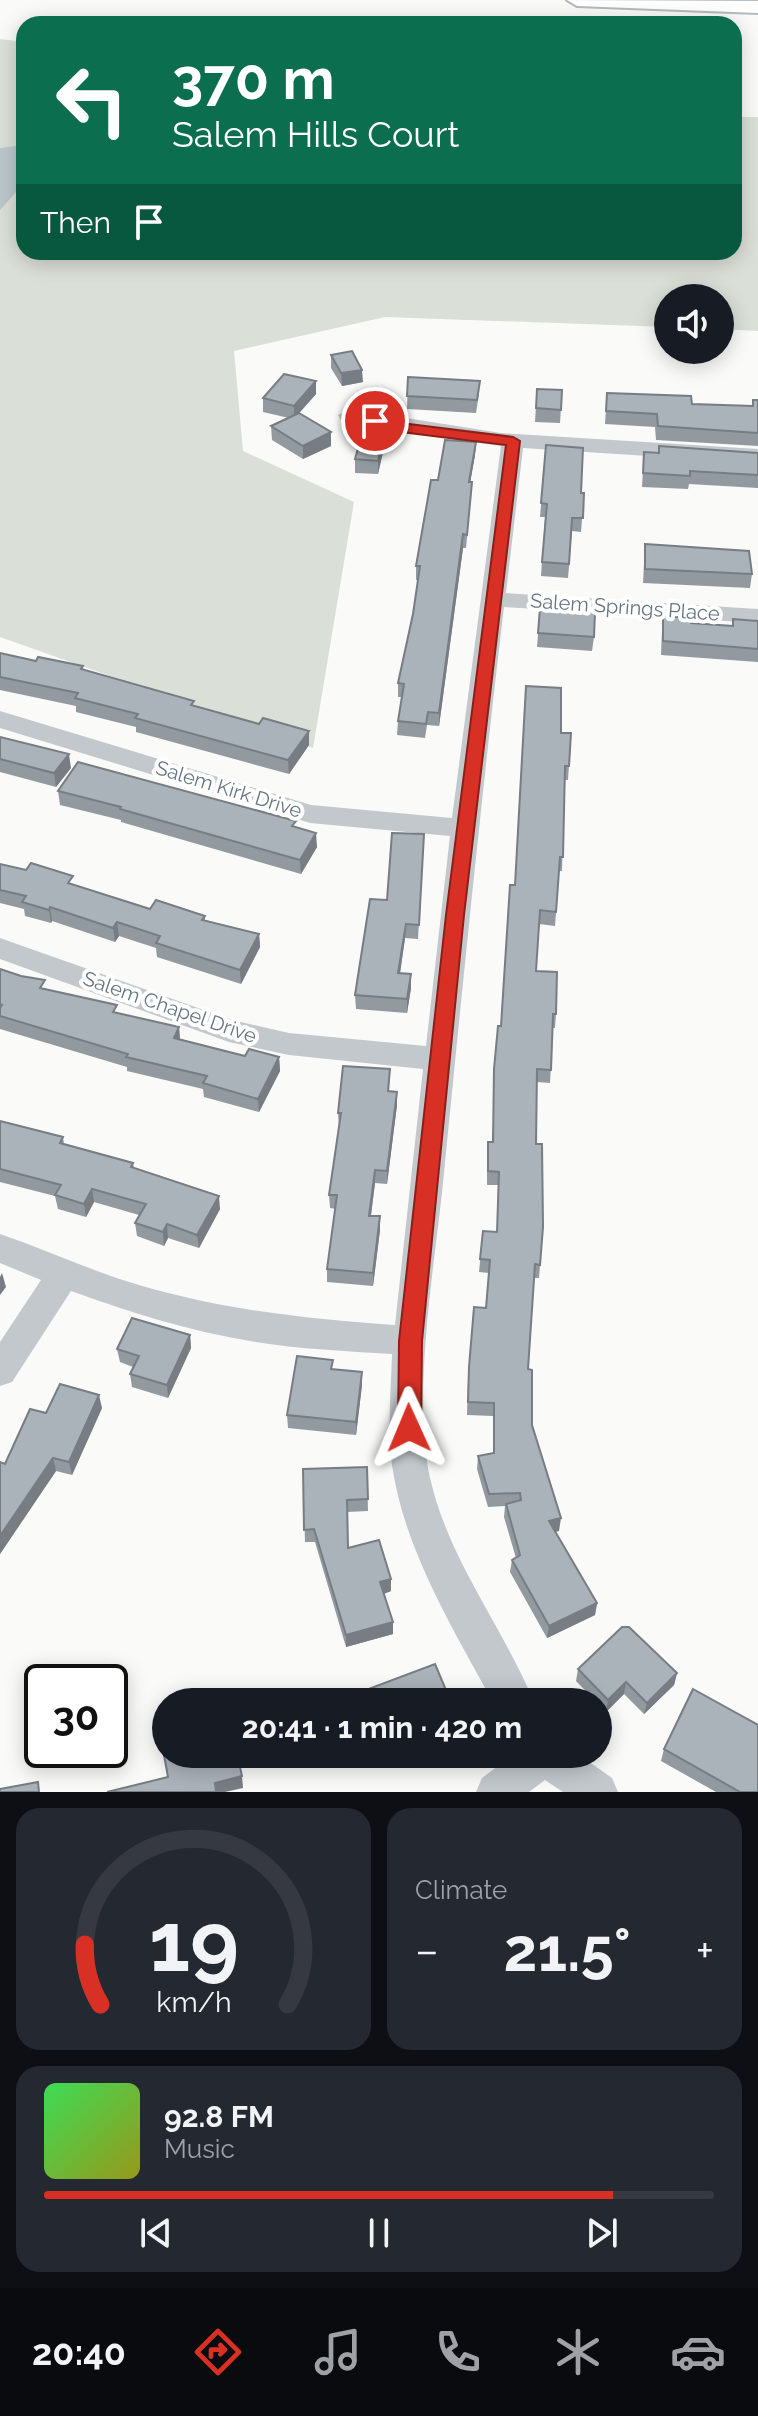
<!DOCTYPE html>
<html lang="en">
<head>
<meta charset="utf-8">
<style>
	:root { --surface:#171b24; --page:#242831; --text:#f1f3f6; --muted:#9ea1a6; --line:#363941; --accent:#d93025 }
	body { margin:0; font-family:Raleway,sans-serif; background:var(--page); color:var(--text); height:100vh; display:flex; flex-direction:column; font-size:30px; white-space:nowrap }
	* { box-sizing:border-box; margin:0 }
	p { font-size:26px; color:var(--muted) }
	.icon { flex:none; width:44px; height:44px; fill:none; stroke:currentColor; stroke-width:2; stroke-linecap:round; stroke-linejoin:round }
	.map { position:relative; height:1792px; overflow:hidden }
	.drawer { display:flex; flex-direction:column; gap:16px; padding:16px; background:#0d0f14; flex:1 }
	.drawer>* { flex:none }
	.banner { position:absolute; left:16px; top:16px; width:726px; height:244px; border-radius:24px; box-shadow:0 4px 20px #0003; background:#0b6e4f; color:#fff; overflow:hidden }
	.fabs { position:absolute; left:654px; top:284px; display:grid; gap:16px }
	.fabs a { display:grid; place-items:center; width:80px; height:80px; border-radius:50%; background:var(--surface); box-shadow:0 4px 20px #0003; font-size:40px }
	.speed { position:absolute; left:24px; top:1664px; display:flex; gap:16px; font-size:40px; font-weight:700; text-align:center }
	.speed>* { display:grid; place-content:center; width:104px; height:104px; border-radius:50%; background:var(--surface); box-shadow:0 4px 20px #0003; line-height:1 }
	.speed .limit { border:4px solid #111; border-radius:12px; background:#fff; color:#111 }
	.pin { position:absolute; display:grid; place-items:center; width:68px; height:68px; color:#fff; margin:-34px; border:4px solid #fff; border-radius:50%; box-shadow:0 2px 8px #0007 }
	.me { position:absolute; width:88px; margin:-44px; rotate:359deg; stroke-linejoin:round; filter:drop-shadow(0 0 6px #0008) }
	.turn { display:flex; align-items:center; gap:28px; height:168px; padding:0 24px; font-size:36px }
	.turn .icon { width:104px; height:104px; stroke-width:2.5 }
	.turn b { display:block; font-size:56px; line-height:68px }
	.then { display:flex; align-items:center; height:76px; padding:0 24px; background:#0003; gap:16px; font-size:30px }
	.big { font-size:60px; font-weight:700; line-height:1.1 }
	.drawer .widget { flex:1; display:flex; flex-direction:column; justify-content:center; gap:12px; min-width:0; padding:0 28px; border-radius:24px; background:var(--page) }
	.drawer .dial { align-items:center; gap:0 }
	.dial svg { height:208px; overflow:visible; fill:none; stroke:var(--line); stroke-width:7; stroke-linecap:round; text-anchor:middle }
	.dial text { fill:var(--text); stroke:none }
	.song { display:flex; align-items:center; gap:24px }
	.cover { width:96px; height:96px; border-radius:12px; background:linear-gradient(135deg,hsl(130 70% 55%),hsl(60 70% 35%)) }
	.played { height:8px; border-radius:4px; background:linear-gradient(90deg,var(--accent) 85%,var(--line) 85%) }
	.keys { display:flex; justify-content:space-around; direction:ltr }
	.heat { display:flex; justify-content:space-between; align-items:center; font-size:44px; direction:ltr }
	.drawer .tiles { flex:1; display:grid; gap:16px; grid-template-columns:1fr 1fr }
	.widget:last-child { grid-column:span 2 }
	.trip { position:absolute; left:152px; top:1688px; width:460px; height:80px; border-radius:40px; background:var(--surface); box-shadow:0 4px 20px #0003; font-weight:700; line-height:80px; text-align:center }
	.menu { display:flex; height:128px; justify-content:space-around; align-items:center; background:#090b0e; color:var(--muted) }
	.menu .icon { width:56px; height:56px }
	.menu .current { color:var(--accent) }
	.menu b { font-size:36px; color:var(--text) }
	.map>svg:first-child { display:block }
	.green { fill:#dadfd7 }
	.water { fill:#bbc7cb }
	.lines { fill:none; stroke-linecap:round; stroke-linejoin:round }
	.major-casing { stroke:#b5babe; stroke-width:4 }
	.minor { fill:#c3c8cc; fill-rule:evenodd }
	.major { fill:#fff; fill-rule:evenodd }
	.wall { fill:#929a9f }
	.shaded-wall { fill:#777d82 }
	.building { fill:#aab3b9; stroke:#777d82; stroke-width:2 }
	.route { fill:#d93025; stroke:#8d1f18; stroke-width:2 }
	.labels { text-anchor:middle; stroke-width:8; stroke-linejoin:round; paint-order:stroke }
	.street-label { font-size:20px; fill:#657683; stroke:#fff }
</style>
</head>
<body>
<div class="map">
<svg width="758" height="1792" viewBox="0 0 758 1792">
	<rect width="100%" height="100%" fill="#fafaf8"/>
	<polygon class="green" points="0,39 24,42 24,252 734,252 734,117 758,117 758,331 720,329 720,298 668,298 668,327 385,317 234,351 243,451 354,502 313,748 0,637"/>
	<polygon class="water" points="24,145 24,183 0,210 0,148"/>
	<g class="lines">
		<g class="major-casing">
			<polygon id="major" points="567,0 758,1 758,13 577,6"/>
		</g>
		<g class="minor">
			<path d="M349,409l152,24 257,16v14l-235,-15 -17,145 252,16v14l-254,-16c-23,192 -42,384 -61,576 -9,87 -31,211 -13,295 19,83 72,147 104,224h-41c-40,-73 -89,-153 -101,-237 -5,-36 -1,-74 0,-111 -47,-3 -95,-5 -142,-13 -61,-10 -121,-29 -179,-50l-59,91 -12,4v-44l41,-62 -41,-17v-29c47,16 91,37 139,51 85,25 168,34 256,40l28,-256 -134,-14 -60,-13 -229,-83v-21l232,82 57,13 137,13 24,-210 -140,-13 -310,-95v-17l311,94 141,13 49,-372 -102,-14 -58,-12 -3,-5z"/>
			<polygon points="514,1754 578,1754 612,1778 618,1792 563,1792 545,1780 529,1792 476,1792 482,1778"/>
		</g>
		<use href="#major" class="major"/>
	</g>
	<g class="wall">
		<polygon points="331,355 363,382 342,386 331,368"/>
		<polygon points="408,377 479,394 476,413 407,409"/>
		<polygon points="537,389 562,390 560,423 535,422"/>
		<polygon points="607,393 692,404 752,406 753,400 758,400 758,446 656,440 655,427 605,424"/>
		<polygon points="316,394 299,413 331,446 303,459 272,440 271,426 289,418 263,412 263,398"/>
		<polygon points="476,442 475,455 470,482 471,495 466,548 463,548 439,726 427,725 425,738 397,735 398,721 402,697 398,697 398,683 413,614 418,580 416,580 416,566 438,480"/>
		<polygon points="546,445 581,493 584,493 581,532 572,531 568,578 541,576 545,517 540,517"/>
		<polygon points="659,446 758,453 758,488 689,484 688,489 642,487 644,452 658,453"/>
		<polygon points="383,452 378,474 355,473 355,459"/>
		<polygon points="645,544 752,574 750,588 643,583"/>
		<polygon points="540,608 594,637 592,651 537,647"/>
		<polygon points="663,616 691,623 732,626 733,619 758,621 758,662 661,655 662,630"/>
		<polygon points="0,653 36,661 83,666 83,670 194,706 259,724 309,731 309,745 289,774 136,732 136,727 76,712 76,706 0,690"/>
		<polygon points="561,733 571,733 568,780 565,780 562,871 559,871 555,926 539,924 536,971 556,1014 555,1028 553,1028 550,1083 537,1082 536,1144 543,1227 539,1278 534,1278 528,1369 532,1425 559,1531 555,1532 597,1603 595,1615 547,1638 510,1572 512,1560 516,1558 504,1517 505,1506 488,1507 477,1469 478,1456 493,1453 493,1416 467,1415 468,1380 486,1308 489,1273 479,1272 483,1231 497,1232 498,1185 487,1185 487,1156 488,1142 492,1142 501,1026 515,885"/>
		<polygon points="0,737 71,768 56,787 0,772"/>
		<polygon points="58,791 296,827 317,847 301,874 121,822 121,820 60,805"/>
		<polygon points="424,834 418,939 405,938 400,973 411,988 407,1013 356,1009 355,995 387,900"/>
		<polygon points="0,864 74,885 150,909 205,916 205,920 259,934 260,947 241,984 157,957 156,948 119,936 115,942 52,921 51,923 25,916 24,909 0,903"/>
		<polygon points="0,969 46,990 118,1013 179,1027 180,1039 245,1056 279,1057 280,1071 259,1112 204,1097 203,1089 127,1071 127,1067 0,1029"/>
		<polygon points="390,1069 389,1091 397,1105 387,1184 375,1183 371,1216 380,1230 373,1286 327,1282 327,1269 336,1209 330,1208 329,1195 339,1127 338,1113"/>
		<polygon points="0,1121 63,1137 64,1144 133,1163 134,1168 220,1209 199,1248 168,1238 164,1246 137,1236 135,1223 139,1215 94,1202 86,1217 58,1209 55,1196 0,1182"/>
		<polygon points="190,1335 191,1348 168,1398 132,1387 130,1374 133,1367 120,1362 117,1349"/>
		<polygon points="333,1369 362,1385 356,1435 288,1428 287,1415"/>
		<polygon points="102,1408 72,1475 56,1471 0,1554 0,1462 5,1464 46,1413"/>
		<polygon points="367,1467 368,1511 347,1512 348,1548 391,1591 384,1594 393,1622 393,1634 346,1647 315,1542 305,1542 303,1469"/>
		<polygon points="578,1669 677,1673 674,1685 644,1714 624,1694 606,1712 576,1681"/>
		<polygon points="664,1749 758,1792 716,1792 661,1761"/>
	</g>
	<g class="shaded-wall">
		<polygon points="362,370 363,382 342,386 341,373"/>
		<polygon points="316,381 316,394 294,419 294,406"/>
		<polygon points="331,432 331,446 303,459 303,446"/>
		<polygon points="383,439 383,452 378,474 378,461"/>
		<polygon points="476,442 475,455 468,495 469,482"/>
		<polygon points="463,534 463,548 439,726 439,713"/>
		<polygon points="309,731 309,745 289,774 288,760"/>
		<polygon points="69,754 71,768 56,787 54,773"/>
		<polygon points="316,833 317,847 301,874 300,860"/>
		<polygon points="50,907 52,921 51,923 49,910"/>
		<polygon points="117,922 119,936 115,942 113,928"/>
		<polygon points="406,924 405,938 398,987 398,973"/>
		<polygon points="259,934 260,947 241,984 240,970"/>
		<polygon points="411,974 411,988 407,1013 407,999"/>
		<polygon points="179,1027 180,1041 174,1038"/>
		<polygon points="279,1057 280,1071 259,1112 258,1099"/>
		<polygon points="397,1092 397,1105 387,1184 387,1171"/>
		<polygon points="375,1170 375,1183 369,1229 369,1216"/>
		<polygon points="92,1189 94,1202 86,1217 84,1204"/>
		<polygon points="219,1196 220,1209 199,1248 197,1235"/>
		<polygon points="380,1216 380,1230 373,1286 373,1273"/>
		<polygon points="167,1224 168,1238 164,1246 163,1232"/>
		<polygon points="2,1273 6,1287 0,1295 0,1277"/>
		<polygon points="190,1335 191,1348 168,1398 167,1385"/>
		<polygon points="362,1372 362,1385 356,1435 356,1422"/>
		<polygon points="99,1395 102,1408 72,1475 69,1462"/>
		<polygon points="53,1458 56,1471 0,1554 0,1536"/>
		<polygon points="561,1518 559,1531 548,1533 549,1521"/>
		<polygon points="391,1579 391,1591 380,1595 380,1582"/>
		<polygon points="597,1603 595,1615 547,1638 549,1626"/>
		<polygon points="393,1622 393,1634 346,1647 346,1635"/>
		<polygon points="677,1673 674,1685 644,1714 647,1703"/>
		<polygon points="626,1682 624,1694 606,1712 608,1700"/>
		<polygon points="242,1776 243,1788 225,1792 216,1792 215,1783"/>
	</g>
	<g class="building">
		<polygon points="352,351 362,370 341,373 331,355"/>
		<polygon points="284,374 316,381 294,406 263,398"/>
		<polygon points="408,377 480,381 477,400 407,396"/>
		<polygon points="537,389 562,390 561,410 536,408"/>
		<polygon points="607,393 691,396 692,404 753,406 753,400 758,400 758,433 658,426 657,414 606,411"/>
		<polygon points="299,413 331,432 303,446 271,426"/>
		<polygon points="361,438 383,439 378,461 355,459"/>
		<polygon points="445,440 476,442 469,482 472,482 467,535 463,534 439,713 428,712 426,724 398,721 404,684 398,683 413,614 420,566 416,566 431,480 438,480"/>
		<polygon points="546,445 583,448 581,493 584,493 583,518 572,518 569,564 542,562 547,504 541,503"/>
		<polygon points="659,446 758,453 758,475 690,471 690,476 643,473 644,452 659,453"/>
		<polygon points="645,544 749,551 752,574 645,569"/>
		<polygon points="540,608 595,612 594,637 538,633"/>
		<polygon points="663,616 691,618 691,623 733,626 733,619 758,621 758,649 663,641"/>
		<polygon points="0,653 36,661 38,657 83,666 81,669 194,701 191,705 259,724 263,718 309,731 288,760 135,718 138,714 75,698 78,693 0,677"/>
		<polygon points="526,686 561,688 561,733 571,733 569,766 565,766 563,857 560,857 556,912 540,910 536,971 557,972 556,1014 553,1014 551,1070 537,1069 536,1144 542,1144 543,1227 540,1265 535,1264 528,1369 532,1370 532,1425 561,1518 549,1521 597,1603 549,1626 512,1560 520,1555 506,1504 521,1500 520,1493 489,1494 478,1456 494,1453 494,1403 468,1402 469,1367 474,1307 486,1308 490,1260 480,1259 483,1231 497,1232 499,1172 488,1171 488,1142 493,1142 494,1069 498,1026 501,1026 510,885 515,885"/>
		<polygon points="0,737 69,754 54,773 0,759"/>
		<polygon points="78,762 296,821 292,826 316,833 300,860 120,809 121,807 58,791"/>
		<polygon points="392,833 424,834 419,925 406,924 398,973 411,974 407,999 355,995 370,899 387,900"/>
		<polygon points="31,863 73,876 68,883 150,909 156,900 205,916 202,920 259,934 240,970 156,943 160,936 117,922 113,928 50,907 49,910 22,902 26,896 0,890 0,864 26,870"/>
		<polygon points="0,969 21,976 45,980 40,988 117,1005 113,1012 179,1027 174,1038 245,1056 249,1049 279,1057 258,1099 203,1083 207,1076 126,1057 128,1054 0,1016 0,1008 2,1005 0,1004"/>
		<polygon points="343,1066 390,1069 388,1091 397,1092 387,1171 375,1170 369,1216 380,1216 373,1273 327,1269 337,1195 329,1195 341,1113 338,1113"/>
		<polygon points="0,1121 63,1137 60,1143 133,1163 131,1167 219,1196 197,1235 167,1224 163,1232 135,1223 146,1204 92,1189 84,1204 55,1195 61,1185 0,1169"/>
		<polygon points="132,1318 190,1335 167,1385 130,1374 139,1356 117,1349"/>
		<polygon points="297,1356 333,1360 331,1369 362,1372 356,1422 287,1415"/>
		<polygon points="60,1384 99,1395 69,1462 53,1458 0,1536 0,1462 5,1464 30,1409 46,1413"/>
		<polygon points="367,1467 368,1499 347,1500 348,1548 379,1540 391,1579 380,1582 393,1622 346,1635 314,1529 304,1530 303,1469"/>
		<polygon points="622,1627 629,1627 677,1673 647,1703 626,1682 608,1700 578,1669"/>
		<polygon points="435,1664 451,1702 367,1702 363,1691"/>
		<polygon points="693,1689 758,1725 758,1792 740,1792 664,1749"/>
		<polygon points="166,1749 166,1754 237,1754 242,1776 215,1783 216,1792 107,1792 168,1777 163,1750"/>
		<polygon points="38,1782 39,1792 0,1792 0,1789"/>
	</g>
	<polygon class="route" points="375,417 401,423 513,437 520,441 464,915 422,1341 421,1428 417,1435 409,1438 401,1435 398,1428 399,1341 446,915 506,445 401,432 370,424 368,421"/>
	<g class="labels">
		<g class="street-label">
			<text transform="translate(625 607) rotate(4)" y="7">Salem Springs Place</text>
			<text transform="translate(229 789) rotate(17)" y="7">Salem Kirk Drive</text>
			<text transform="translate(170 1007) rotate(19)" y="7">Salem Chapel Drive</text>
		</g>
	</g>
</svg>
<div class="fabs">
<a><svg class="icon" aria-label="sound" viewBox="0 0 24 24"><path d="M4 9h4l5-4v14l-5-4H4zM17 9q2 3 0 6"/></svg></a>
</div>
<div class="speed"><div class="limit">30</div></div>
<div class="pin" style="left:375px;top:421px;background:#d93025"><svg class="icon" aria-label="arrive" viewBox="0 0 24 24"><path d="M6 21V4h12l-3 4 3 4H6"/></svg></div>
<svg class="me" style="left:409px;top:1428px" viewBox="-20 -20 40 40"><path d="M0-17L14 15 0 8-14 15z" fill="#d93025" stroke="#fff" stroke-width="4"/></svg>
<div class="trip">20:41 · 1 min · 420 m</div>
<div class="banner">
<div class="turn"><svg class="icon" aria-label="left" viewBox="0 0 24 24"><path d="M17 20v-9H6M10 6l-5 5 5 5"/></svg><div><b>370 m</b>Salem Hills Court</div></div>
<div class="then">Then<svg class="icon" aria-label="arrive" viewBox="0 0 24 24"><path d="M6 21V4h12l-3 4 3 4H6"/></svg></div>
</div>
</div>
<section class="drawer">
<div class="tiles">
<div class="widget dial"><svg viewBox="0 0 100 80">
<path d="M14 69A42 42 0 1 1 86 69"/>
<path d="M14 69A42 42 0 0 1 8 46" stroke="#d93025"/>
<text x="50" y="56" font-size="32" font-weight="700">19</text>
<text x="50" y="72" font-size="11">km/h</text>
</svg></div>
<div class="widget"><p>Climate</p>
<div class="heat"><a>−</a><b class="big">21.5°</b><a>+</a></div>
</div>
<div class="widget">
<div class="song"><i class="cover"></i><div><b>92.8 FM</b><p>Music</p></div></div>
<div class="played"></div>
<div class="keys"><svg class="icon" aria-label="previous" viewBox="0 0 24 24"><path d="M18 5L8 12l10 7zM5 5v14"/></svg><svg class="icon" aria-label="pause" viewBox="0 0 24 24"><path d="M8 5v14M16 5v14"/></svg><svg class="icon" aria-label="next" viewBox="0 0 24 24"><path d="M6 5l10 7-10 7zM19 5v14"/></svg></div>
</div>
</div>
</section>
<nav class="menu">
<b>20:40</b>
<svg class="icon current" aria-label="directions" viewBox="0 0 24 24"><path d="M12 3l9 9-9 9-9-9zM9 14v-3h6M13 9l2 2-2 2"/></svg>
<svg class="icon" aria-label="music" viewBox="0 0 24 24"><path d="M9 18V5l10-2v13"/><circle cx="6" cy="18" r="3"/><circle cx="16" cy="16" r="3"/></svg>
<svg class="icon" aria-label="phone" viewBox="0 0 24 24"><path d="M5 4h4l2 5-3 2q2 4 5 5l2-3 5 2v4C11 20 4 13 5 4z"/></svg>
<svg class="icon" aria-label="climate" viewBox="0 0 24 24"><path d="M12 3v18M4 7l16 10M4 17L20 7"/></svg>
<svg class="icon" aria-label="car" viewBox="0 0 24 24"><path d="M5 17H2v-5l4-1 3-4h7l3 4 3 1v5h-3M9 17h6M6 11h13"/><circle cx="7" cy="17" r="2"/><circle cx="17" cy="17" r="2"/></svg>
</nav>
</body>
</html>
